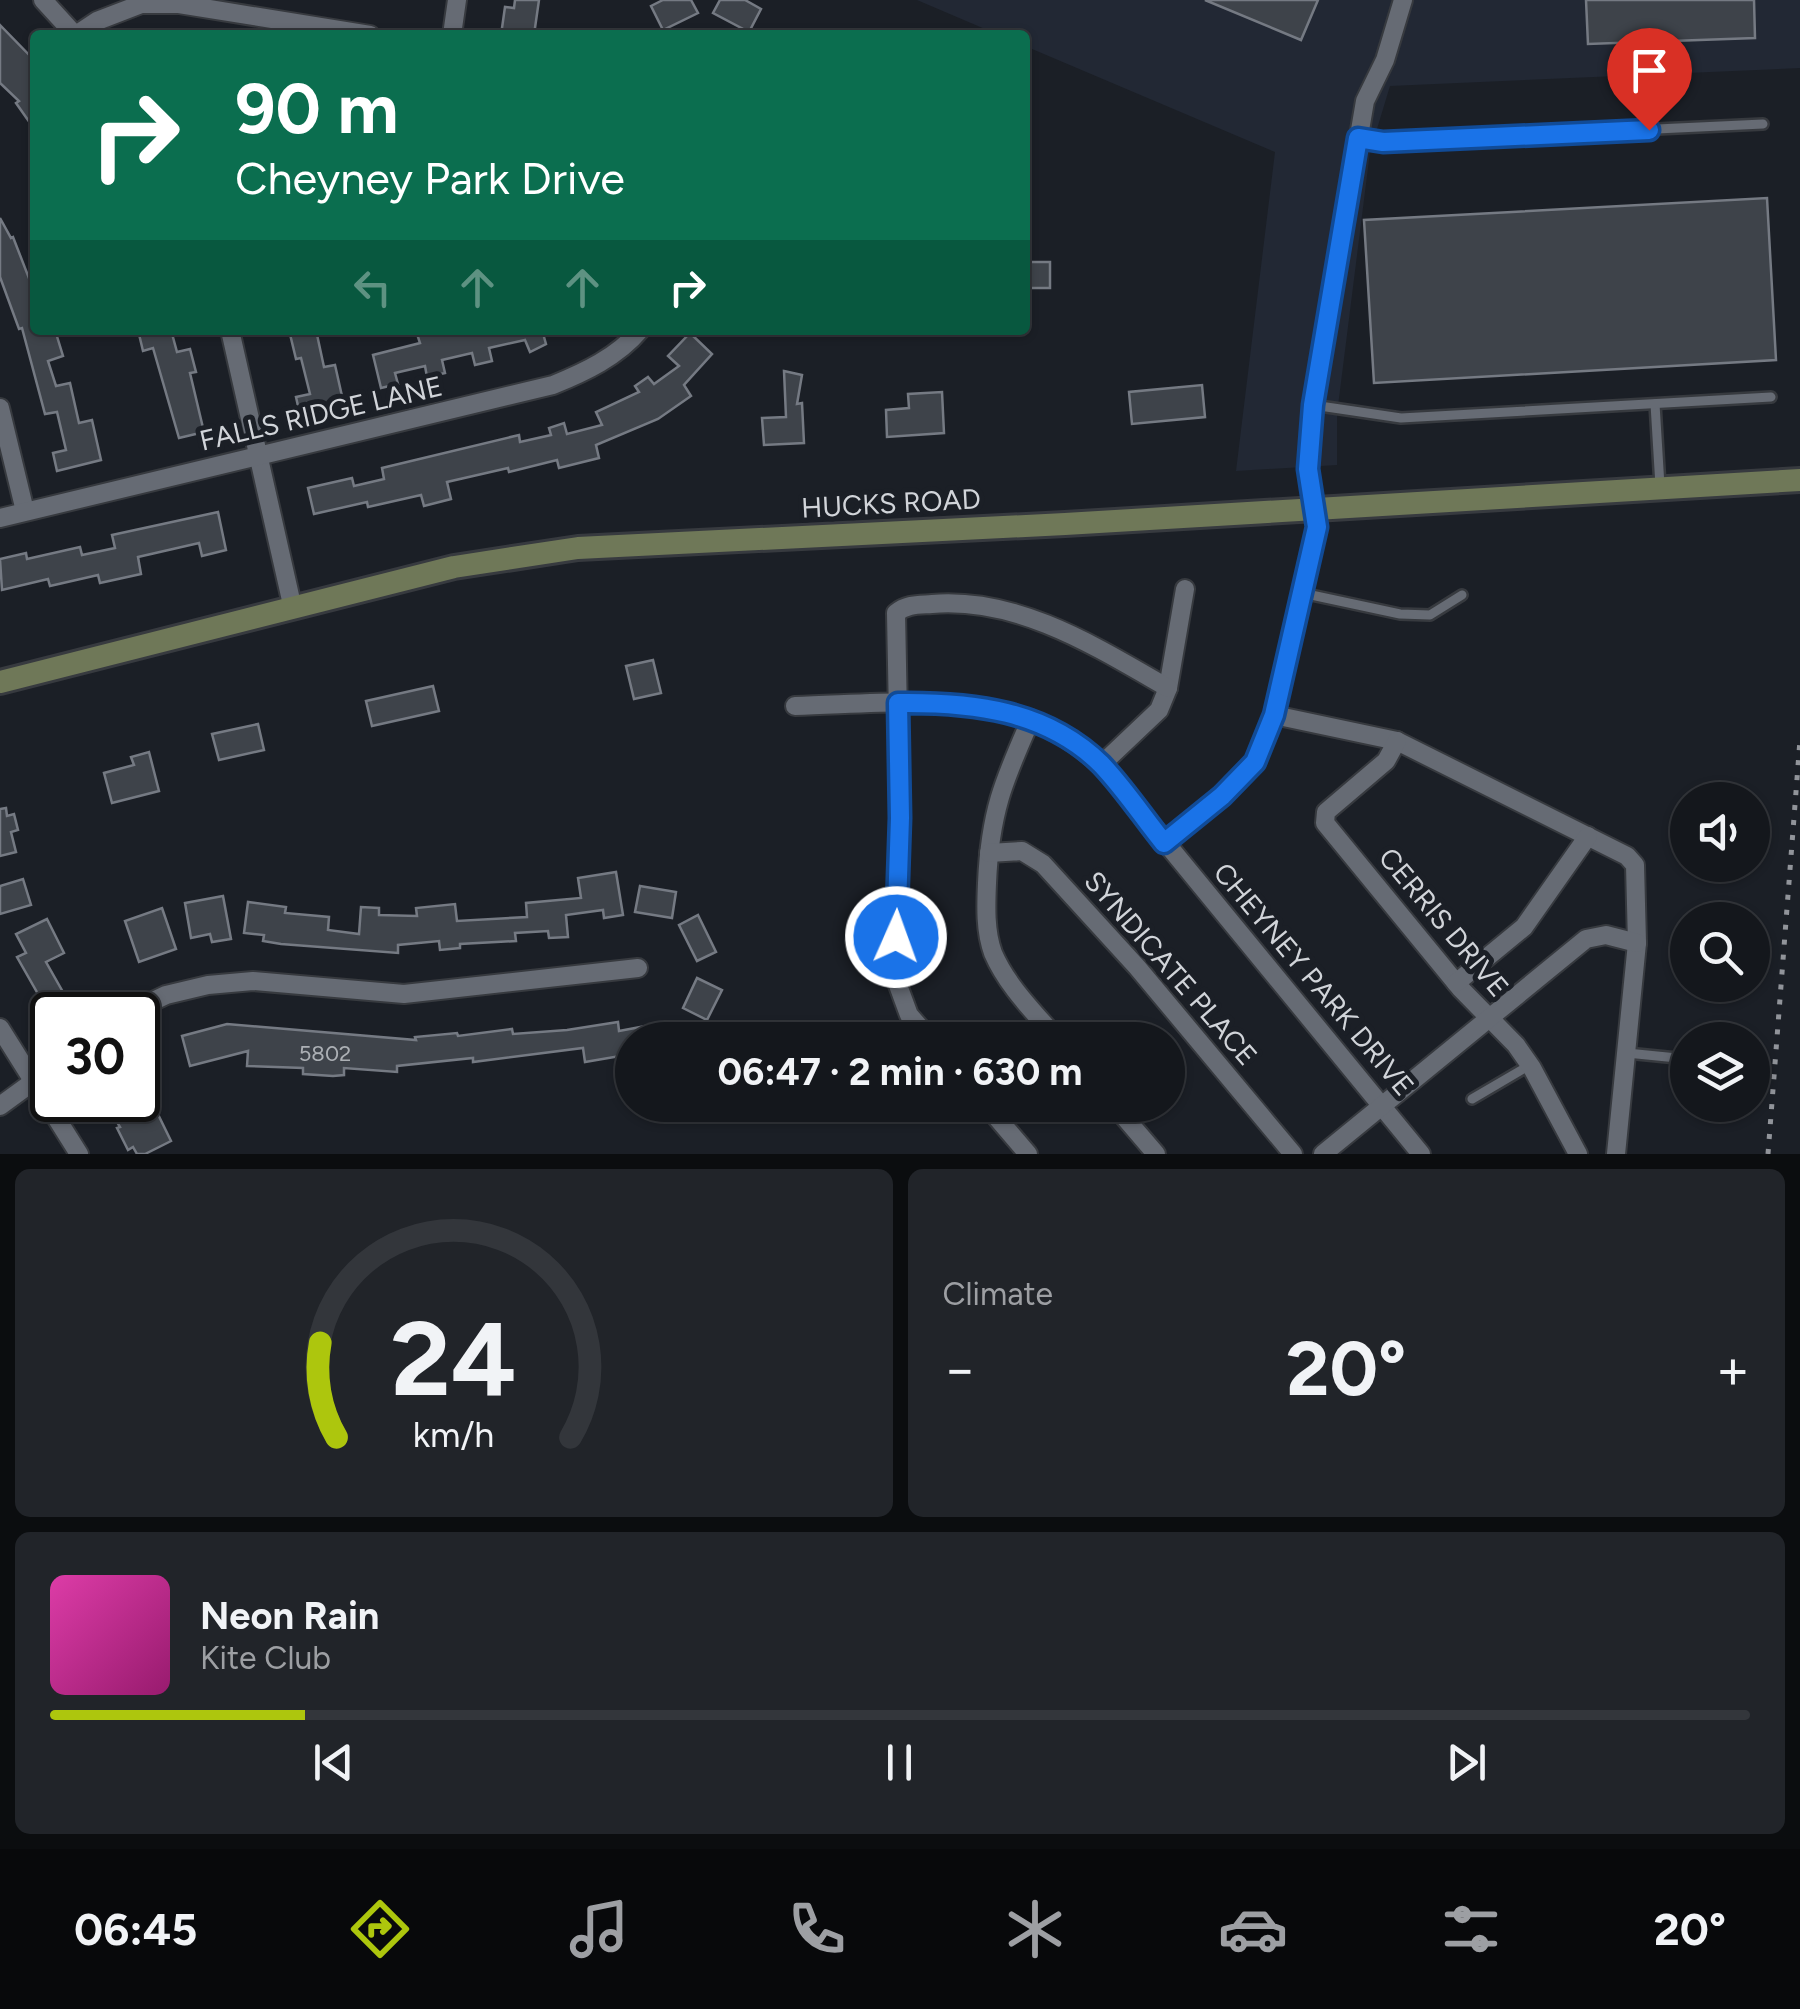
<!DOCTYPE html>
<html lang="en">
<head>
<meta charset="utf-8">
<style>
	:root { --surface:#14171c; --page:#212429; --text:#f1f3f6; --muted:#9d9fa3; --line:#33363b; --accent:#adc60d }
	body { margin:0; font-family:Figtree,sans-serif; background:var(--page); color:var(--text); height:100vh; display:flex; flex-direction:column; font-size:38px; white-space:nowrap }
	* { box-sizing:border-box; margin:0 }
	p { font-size:32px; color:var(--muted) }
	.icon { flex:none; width:55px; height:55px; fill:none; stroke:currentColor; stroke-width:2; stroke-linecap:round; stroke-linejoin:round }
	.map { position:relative; height:1154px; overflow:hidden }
	.side { display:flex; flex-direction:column; gap:15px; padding:15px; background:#0b0d0f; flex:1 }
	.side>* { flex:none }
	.guide { position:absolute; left:30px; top:30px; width:1000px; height:305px; border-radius:10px; box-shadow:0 2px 8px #0004,0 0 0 2px var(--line); background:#0b6e4f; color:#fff; overflow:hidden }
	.controls { position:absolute; left:1670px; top:782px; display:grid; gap:20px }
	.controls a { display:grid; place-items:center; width:100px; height:100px; border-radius:50%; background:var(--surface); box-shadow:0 2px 8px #0004,0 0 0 2px var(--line); font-size:50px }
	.speed { position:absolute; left:30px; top:992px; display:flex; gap:20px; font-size:50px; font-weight:700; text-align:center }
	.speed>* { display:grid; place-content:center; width:130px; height:130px; border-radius:50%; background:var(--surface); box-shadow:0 2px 8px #0004,0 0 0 2px var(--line); line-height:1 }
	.speed .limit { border:5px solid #111; border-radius:15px; background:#fff; color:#111 }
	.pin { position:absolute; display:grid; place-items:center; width:85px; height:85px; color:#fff; margin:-102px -42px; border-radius:50% 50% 50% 0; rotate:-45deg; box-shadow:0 0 10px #0007 }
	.pin .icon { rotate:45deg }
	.me { position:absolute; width:110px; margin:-55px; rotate:2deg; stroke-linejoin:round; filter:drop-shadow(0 0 8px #0008) }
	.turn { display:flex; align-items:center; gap:35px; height:210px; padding:0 40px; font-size:45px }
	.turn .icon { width:130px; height:130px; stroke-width:2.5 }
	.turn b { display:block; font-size:70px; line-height:85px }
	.lanes { display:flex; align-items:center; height:95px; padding:0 40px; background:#0003; justify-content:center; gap:50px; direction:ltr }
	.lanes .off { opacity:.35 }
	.big { font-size:75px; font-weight:700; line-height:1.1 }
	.side .widget { flex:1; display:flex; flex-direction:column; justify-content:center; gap:15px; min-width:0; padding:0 35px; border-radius:15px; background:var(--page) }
	.side .dial { align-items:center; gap:0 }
	.dial svg { height:260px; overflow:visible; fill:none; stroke:var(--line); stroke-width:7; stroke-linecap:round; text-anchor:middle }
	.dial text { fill:var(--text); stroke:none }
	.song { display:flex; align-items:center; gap:30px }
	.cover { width:120px; height:120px; border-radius:15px; background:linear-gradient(135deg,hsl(320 70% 55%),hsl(320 70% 35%)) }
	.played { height:10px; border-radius:5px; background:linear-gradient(90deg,var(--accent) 15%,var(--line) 15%) }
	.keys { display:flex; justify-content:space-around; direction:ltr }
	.heat { display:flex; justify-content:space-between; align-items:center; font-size:55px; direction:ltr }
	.side .tiles { flex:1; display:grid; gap:15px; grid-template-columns:1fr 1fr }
	.widget:last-child { grid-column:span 2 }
	.trip { position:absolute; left:615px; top:1022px; width:570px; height:100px; border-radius:50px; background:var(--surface); box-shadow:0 2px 8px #0004,0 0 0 2px var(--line); font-weight:700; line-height:100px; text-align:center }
	.tab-bar { display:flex; height:160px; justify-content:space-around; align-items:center; background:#08090b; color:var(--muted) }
	.tab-bar .icon { width:70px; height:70px }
	.tab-bar .selected { color:var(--accent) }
	.tab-bar b { font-size:45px; color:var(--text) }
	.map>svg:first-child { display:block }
	.built { fill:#222834 }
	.building { fill:#3e434a; stroke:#757a83; stroke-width:2.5 }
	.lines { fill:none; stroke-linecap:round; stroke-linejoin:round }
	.service-casing { stroke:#373a3f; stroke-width:14 }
	.minor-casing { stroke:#373a3f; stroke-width:22 }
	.secondary-casing { stroke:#373a3f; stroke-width:28 }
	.service { stroke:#666b74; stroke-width:9 }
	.minor { stroke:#666b74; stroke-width:18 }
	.secondary { stroke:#6f7858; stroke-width:22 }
	.rail { stroke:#91949a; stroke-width:5; stroke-dasharray:5 10; stroke-linecap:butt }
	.route-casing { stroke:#114b97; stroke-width:25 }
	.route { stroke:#1a73e8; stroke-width:18 }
	.labels { text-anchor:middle; stroke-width:10; stroke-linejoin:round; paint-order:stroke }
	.number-label { font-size:22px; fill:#acb0b5 }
	.street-label { font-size:28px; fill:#d1d4d9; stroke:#1b1f26 }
</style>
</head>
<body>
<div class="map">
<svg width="1800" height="1154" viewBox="0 0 1800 1154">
	<rect width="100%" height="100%" fill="#1b1f26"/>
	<polygon class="built" points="917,0 1800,0 1800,68 1390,86 1370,152 1337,414 1337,465 1236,471 1275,152 1025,46 1025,35 999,35"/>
	<g class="building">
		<polygon points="515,0 539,0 534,35 501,35 505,7 514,8"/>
		<polygon points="663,0 691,0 698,13 663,30 651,6"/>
		<polygon points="720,0 745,0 761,9 749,32 713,13"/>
		<polygon points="1205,0 1318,0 1301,40"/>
		<polygon points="1586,0 1754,0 1755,38 1588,44"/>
		<polygon points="0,25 35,61 35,130 16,103 19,101 0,83"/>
		<polygon points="1767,198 1776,360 1374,383 1364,220"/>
		<polygon points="0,218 11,238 13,237 32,286 35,285 35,330 55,330 63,356 48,361 56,386 70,383 79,423 92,420 101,460 57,471 53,453 66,450 57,412 45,414 22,328 19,329 0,277"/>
		<rect x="1025" y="262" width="25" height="26"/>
		<polygon points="138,330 171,330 177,352 190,349 196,372 190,373 204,432 179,438 153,348 143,351"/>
		<polygon points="289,330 316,330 324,367 335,365 344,405 300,415 296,397 310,394 301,358 296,359"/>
		<polygon points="435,330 542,330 546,344 530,352 525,340 489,348 492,361 475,365 472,353 442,360 445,373 427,377 425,366 395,373 398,384 381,388 373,355 420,343 417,334"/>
		<polygon points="690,333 712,354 684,385 691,396 658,419 596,445 599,458 559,468 557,460 509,472 508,468 447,482 451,499 424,506 421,495 368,507 367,502 314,514 308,488 352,478 354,486 384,479 382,468 519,435 520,442 551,435 549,428 564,423 567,434 602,425 596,412 639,392 635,386 648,377 654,384 679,366 668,356"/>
		<polygon points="784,371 802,375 797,404 802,403 804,443 764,445 762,418 786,417"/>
		<polygon points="1202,385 1205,417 1132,424 1129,392"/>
		<polygon points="942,392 944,433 887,437 886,410 909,408 908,394"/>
		<polygon points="218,512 226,550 202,556 199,543 138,557 141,574 100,583 98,575 50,586 48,579 2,590 0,559 26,553 27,559 80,547 82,555 115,548 112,535"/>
		<polygon points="653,660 661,693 634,699 626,666"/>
		<polygon points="433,686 439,711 372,726 366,701"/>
		<polygon points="258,724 264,750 219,760 212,734"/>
		<polygon points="149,752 159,791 112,803 104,773 134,765 131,757"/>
		<polygon points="6,808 7,816 14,814 18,830 11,832 16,852 0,856 0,809"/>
		<polygon points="616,872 623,915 604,918 603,910 566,915 568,937 549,938 548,931 515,933 516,941 460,944 460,948 440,950 439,941 398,945 398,953 281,944 263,941 264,935 244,933 248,902 286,907 285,913 329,917 328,930 359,934 361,907 379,908 379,915 417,916 416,908 455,904 457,921 527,917 526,903 581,898 578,878"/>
		<polygon points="23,879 31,905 0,914 0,886"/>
		<polygon points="640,886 676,892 672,918 635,912"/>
		<polygon points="223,896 231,939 212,942 210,934 191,938 185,903"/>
		<polygon points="162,908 176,949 139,962 125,921"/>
		<polygon points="698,915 716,952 697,961 679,925"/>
		<polygon points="47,919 64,953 46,962 76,1015 50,1015 17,957 26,953 16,934"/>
		<polygon points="697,978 722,990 707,1020 683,1008"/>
		<polygon points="618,1022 619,1031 667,1022 671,1040 632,1040 632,1054 585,1062 583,1048 473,1062 473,1058 397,1066 397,1072 344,1068 344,1075 333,1076 303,1074 303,1068 247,1066 248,1051 190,1066 182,1036 227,1024 416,1040 415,1037 457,1033 458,1036 512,1029 513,1034 567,1030"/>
		<polygon points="104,1100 151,1100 171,1141 145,1154 137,1154 133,1147 128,1150 117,1128 120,1127"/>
	</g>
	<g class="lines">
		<g class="service-casing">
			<g id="service">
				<polyline points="1358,138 1383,142 1763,124"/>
				<polyline points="1655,404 1660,486"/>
				<polyline points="1313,405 1401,418 1771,397"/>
				<polyline points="1302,593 1400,614 1430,615 1462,595"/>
				<polyline points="1627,1053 1677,1058"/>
				<polyline points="1472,1099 1530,1065"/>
			</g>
		</g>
		<g class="minor-casing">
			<g id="minor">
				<polyline points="43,0 75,35"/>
				<polyline points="76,35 97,21 141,4 179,4 370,35"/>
				<polyline points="452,35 457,0"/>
				<polyline points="230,330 293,609"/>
				<polyline points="0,408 25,511"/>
				<path d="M0,518l553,-133c32,-13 64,-28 87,-55"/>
				<path d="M795,706c113,-3 233,-23 317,71l309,377"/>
				<polyline points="1274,715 1397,741 1627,856 1635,865 1637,943 1616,1154"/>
				<path d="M1031,719c-28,63 -41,94 -44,164 -1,23 -2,48 6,70 14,33 42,60 65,87"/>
				<polyline points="1397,741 1386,761 1326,812 1325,823 1461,989 1516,1045 1532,1068 1578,1154"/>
				<polyline points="1101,765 1159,710 1168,688 1185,589"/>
				<polyline points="1164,843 1222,797 1255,762 1274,715 1317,527 1309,469 1313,405 1365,101 1385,60 1403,0"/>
				<polyline points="989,853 1022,851 1043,864 1137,967 1293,1154"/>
				<polyline points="1456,983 1524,927 1588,836"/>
				<polyline points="124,1015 166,995 208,985 253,981 404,994 638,968"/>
				<polyline points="0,1028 79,1154"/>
				<path d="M931,1040l-22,-25 -14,-38 5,-159 -4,-205c11,-9 22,-8 36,-9 86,-7 163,42 236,84"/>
				<polyline points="986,1105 1028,1154"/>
				<polyline points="1114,1105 1156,1154"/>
				<polyline points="0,1106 52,1068"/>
				<polyline points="1323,1154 1586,939 1606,935 1637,943"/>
			</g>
		</g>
		<g class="secondary-casing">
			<polyline id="secondary" points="0,682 454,567 578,548 1065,524 1800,480"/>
		</g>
		<use href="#service" class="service"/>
		<use href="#minor" class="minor"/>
		<use href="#secondary" class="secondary"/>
		<polyline class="rail" points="1768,1154 1800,740"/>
	</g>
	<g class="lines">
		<g class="route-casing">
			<path id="route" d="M896,937l4,-119 -2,-115c74,-1 148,7 203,61 23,24 42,53 63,79l58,-47 33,-34 19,-47 43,-188 -9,-58 5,-64 45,-267 25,4 266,-12"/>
		</g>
		<use href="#route" class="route"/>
	</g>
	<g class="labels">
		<g class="number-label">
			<text x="325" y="1061">5802</text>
		</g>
		<g class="street-label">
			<text transform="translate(321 413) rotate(-13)" y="10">FALLS RIDGE LANE</text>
			<text transform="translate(891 503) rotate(-3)" y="10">HUCKS ROAD</text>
			<text transform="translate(1444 922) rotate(50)" y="10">CERRIS DRIVE</text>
			<text transform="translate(1171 968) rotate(49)" y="10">SYNDICATE PLACE</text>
			<text transform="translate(1314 979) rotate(50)" y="10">CHEYNEY PARK DRIVE</text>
		</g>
	</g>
</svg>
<div class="controls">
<a><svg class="icon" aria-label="sound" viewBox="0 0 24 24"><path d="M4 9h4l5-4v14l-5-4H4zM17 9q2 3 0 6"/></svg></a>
<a><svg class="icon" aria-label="search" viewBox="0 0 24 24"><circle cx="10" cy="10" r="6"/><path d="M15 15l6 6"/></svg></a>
<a><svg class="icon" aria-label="layers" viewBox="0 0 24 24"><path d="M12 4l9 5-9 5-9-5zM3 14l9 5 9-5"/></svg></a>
</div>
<div class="speed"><div class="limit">30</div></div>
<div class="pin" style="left:1649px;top:130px;background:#d93025"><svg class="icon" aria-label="arrive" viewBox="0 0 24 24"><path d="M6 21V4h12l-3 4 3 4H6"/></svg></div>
<svg class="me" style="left:896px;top:937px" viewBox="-20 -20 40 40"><circle r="17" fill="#1a73e8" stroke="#fff" stroke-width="3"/><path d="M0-11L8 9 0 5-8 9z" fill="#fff"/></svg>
<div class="trip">06:47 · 2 min · 630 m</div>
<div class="guide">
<div class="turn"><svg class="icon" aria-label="right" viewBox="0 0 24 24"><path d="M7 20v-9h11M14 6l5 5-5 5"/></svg><div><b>90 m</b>Cheyney Park Drive</div></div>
<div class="lanes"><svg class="icon off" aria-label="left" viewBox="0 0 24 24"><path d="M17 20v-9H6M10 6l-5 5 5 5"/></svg><svg class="icon off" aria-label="ahead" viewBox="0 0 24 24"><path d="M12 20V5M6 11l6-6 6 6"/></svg><svg class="icon off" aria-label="ahead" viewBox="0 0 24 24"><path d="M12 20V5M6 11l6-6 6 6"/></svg><svg class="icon" aria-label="right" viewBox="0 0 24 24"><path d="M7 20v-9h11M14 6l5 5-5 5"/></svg></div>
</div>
</div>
<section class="side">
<div class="tiles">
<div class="widget dial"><svg viewBox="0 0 100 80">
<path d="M14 69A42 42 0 1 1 86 69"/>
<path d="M14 69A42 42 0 0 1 9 40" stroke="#adc60d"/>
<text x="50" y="56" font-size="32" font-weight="700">24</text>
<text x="50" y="72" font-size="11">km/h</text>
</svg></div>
<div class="widget"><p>Climate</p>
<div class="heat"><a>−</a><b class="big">20°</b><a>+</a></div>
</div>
<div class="widget">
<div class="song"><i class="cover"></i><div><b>Neon Rain</b><p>Kite Club</p></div></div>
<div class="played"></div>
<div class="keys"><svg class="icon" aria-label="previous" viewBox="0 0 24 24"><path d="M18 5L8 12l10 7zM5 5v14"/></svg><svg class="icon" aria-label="pause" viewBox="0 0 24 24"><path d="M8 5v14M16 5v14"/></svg><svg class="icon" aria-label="next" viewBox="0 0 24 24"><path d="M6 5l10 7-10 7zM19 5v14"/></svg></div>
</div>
</div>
</section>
<nav class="tab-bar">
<b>06:45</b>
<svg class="icon selected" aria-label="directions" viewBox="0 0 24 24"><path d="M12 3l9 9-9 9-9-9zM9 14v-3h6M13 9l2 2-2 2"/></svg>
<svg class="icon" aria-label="music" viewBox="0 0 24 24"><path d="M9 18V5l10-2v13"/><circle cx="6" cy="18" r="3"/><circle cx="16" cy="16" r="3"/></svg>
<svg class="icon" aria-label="phone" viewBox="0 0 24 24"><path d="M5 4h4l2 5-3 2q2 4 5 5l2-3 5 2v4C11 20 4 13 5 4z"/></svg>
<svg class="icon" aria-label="climate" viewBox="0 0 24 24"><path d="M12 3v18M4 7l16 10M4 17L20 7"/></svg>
<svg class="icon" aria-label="car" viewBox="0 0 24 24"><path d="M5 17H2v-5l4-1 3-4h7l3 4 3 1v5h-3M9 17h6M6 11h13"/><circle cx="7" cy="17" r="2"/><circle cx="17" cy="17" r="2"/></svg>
<svg class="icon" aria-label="filters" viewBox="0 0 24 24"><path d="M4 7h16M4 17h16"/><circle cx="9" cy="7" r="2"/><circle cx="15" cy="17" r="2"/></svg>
<b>20°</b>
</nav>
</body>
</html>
